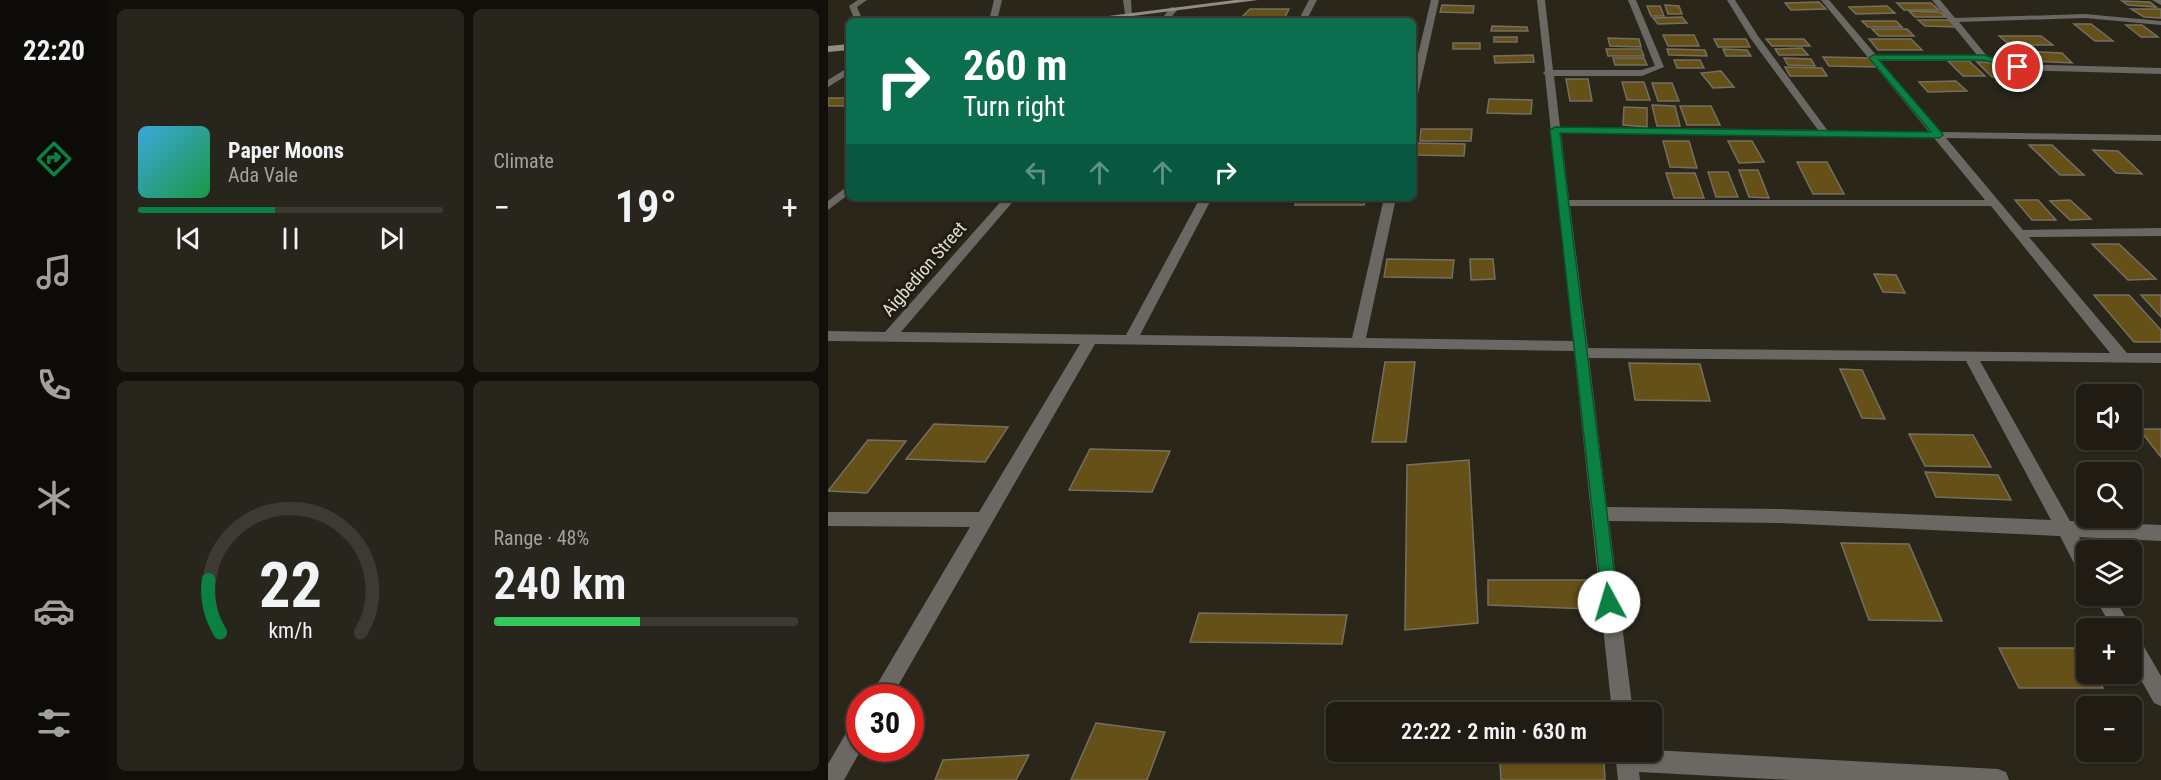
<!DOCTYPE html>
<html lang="en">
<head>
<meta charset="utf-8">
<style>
	:root { --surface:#201c14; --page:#28251d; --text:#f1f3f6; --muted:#a2a1a0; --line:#3d3a34; --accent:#0b8043 }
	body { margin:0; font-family:"Roboto Condensed",sans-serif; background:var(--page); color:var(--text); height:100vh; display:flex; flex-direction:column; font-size:22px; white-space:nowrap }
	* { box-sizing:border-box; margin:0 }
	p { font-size:20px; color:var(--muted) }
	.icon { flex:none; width:33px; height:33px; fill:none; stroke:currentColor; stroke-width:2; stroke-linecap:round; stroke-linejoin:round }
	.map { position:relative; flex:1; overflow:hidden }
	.details { display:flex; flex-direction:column; gap:9px; padding:9px; background:#120f0b; width:720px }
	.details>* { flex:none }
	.banner { position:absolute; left:18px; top:18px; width:570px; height:183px; border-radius:9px; box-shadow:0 2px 4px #0004,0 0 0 2px var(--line); background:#0b6e4f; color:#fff; overflow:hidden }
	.buttons { position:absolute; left:1248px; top:384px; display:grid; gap:12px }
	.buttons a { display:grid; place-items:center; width:66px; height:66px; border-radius:9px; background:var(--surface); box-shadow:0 2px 4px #0004,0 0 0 2px var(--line); font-size:30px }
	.speed { position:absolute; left:18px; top:684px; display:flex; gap:12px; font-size:30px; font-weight:700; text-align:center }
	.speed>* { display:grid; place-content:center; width:78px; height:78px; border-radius:50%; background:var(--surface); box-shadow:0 2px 4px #0004,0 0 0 2px var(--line); line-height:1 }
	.speed .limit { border:9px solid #d22; background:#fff; color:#111 }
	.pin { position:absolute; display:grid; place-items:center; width:51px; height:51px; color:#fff; margin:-26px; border:3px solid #fff; border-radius:50%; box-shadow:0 2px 6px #0007 }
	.me { position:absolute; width:66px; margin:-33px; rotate:354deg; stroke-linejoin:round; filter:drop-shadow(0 0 4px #0008) }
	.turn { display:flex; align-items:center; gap:21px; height:126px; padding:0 18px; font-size:27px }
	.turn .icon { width:78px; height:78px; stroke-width:2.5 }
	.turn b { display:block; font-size:42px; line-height:51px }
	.lanes { display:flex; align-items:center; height:57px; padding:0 18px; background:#0003; justify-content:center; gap:30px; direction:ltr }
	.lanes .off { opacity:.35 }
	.big { font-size:45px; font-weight:600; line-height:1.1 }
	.details .widget { flex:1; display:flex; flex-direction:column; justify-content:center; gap:9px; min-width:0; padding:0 21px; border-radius:9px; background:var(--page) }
	.details .dial { align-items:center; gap:0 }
	.dial svg { height:156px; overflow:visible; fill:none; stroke:var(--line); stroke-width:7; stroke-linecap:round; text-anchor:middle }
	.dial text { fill:var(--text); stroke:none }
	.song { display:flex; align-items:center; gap:18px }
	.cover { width:72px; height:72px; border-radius:9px; background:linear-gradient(135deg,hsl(200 70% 55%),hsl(140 70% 35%)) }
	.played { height:6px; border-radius:3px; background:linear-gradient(90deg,var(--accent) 45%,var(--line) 45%) }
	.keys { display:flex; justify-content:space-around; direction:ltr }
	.heat { display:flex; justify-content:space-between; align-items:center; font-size:33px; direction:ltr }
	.charge { height:9px; border-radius:4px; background:linear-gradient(90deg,#34c759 48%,var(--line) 0) }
	.details .tiles { flex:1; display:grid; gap:9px; grid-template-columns:repeat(2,1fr) }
	.trip { position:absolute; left:498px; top:702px; width:336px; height:60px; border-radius:9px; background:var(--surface); box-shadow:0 2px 4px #0004,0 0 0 2px var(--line); font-weight:600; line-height:60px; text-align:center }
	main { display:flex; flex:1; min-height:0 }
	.menu { display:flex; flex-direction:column; width:108px; justify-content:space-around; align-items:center; background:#0d0b08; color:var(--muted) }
	.menu .icon { width:42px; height:42px }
	.menu .current { color:var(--accent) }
	.menu b { font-size:27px; color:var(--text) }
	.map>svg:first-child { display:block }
	.building { fill:#655018; stroke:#756f61; stroke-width:1.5 }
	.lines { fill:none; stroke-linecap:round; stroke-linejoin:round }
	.street { fill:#6a6862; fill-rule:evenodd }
	.secondary { fill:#918d83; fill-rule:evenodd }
	.route { fill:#0b8043; stroke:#07532c; stroke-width:1.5 }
	.labels { text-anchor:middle; stroke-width:6; stroke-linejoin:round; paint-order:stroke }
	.street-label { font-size:18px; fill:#e4e0d8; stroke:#211c11 }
</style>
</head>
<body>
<main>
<nav class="menu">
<b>22:20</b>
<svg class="icon current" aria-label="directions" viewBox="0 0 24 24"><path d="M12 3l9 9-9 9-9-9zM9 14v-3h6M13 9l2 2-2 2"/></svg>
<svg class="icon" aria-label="music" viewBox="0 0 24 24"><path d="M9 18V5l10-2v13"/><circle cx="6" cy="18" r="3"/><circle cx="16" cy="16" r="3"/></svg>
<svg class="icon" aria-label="phone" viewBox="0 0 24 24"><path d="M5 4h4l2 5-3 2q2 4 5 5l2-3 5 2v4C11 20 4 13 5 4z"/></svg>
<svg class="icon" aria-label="climate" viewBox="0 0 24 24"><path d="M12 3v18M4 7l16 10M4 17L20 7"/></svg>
<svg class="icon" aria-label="car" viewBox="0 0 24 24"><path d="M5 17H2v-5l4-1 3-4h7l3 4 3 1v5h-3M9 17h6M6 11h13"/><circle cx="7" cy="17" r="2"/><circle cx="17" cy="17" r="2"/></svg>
<svg class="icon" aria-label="filters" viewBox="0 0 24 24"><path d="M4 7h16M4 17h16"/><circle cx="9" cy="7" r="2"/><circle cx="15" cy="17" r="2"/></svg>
</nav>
<section class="details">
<div class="tiles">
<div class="widget">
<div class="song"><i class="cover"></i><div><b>Paper Moons</b><p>Ada Vale</p></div></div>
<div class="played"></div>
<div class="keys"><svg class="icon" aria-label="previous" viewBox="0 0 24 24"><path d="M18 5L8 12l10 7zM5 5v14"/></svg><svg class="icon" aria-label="pause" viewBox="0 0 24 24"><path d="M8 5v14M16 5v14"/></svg><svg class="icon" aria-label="next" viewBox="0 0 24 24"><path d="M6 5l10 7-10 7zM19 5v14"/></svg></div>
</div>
<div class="widget"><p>Climate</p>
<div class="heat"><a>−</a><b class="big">19°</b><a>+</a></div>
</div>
<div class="widget dial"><svg viewBox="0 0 100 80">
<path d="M14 69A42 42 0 1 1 86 69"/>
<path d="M14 69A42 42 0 0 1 8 42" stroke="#0b8043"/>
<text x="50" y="56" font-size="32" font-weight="700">22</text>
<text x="50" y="72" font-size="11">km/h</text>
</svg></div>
<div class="widget"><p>Range · 48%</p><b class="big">240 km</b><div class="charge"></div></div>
</div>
</section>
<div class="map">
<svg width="1333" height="780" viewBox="0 0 1333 780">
	<rect width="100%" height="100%" fill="#2b261a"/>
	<g class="building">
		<polygon points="1294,1 1322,2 1328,7 1300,5"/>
		<polygon points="991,2 998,9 963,10 957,3"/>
		<polygon points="1069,3 1103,3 1111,10 1076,10"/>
		<polygon points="614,5 646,6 645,13 612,12"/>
		<polygon points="837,5 851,6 854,14 840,14"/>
		<polygon points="819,6 832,6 836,16 823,16"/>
		<polygon points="1059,6 1067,13 1028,14 1021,7"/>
		<polygon points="422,9 461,9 456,19 412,19"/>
		<polygon points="1303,9 1333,9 1333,18 1316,17"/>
		<polygon points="1081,11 1112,12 1118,17 1087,17"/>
		<polygon points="854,17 859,23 830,24 825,18"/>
		<polygon points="1090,20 1121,20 1128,27 1097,26"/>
		<polygon points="1034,21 1068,21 1074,27 1040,27"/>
		<polygon points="1246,24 1263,24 1285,41 1267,41"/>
		<polygon points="1298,25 1314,25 1330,37 1313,37"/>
		<polygon points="664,26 699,27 700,31 663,31"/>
		<polygon points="1044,29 1079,29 1086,36 1051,36"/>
		<polygon points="835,35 866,35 871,46 840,46"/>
		<polygon points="1171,36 1213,36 1225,45 1182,45"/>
		<rect x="666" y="37" width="23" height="5"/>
		<polygon points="780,38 811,39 813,47 782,46"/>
		<polygon points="886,39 918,39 922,47 890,47"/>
		<polygon points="938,39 976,39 982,46 944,46"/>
		<polygon points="1041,39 1083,39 1094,50 1050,50"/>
		<rect x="625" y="43" width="27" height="6"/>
		<polygon points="974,48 980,55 951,55 947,49"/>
		<polygon points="778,49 813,49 816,56 780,56"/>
		<polygon points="839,49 877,50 879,56 841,55"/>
		<polygon points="895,49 919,50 923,56 898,56"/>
		<polygon points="1194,51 1234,53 1244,63 1204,61"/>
		<polygon points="705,55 706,62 667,63 666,56"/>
		<polygon points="995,57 1042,58 1049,67 1001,66"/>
		<polygon points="785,58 816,58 819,65 787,65"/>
		<polygon points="956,58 983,59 987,66 960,65"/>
		<polygon points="846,60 872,60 876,68 849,68"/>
		<polygon points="1120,61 1141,61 1157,76 1135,76"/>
		<polygon points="1149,62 1167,63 1183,78 1164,77"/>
		<polygon points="957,67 994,68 999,76 962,76"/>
		<polygon points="893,71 906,87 885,88 873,73"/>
		<polygon points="738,79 760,79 764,101 742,101"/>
		<polygon points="1128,81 1139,91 1100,92 1091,82"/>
		<polygon points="794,82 816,82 822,100 799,100"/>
		<polygon points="824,83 844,83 851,101 830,101"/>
		<rect x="0" y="98" width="21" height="8"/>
		<polygon points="661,99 704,100 703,114 659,113"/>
		<polygon points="824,105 847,106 852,126 829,126"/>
		<polygon points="852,106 883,106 892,125 859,125"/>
		<polygon points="796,107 819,108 819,127 795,125"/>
		<polygon points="593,129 644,129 643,141 592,141"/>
		<polygon points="835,141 861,141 869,168 842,167"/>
		<polygon points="900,141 924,141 936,162 911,163"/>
		<polygon points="587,143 637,144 636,156 585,155"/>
		<polygon points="1201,145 1224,145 1256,175 1232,175"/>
		<polygon points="1265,150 1290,151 1314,174 1288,173"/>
		<polygon points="969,162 999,162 1016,194 985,194"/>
		<polygon points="911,170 930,170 941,198 921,197"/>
		<polygon points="880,172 900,172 910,197 888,197"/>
		<polygon points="838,173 867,173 876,198 846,198"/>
		<polygon points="471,198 538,198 536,205 467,205"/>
		<polygon points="1187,200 1210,200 1228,220 1204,220"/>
		<polygon points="1242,200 1263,219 1242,220 1222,201"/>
		<polygon points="1264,244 1291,244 1328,279 1300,280"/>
		<polygon points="559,259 626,260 624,278 556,277"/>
		<polygon points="642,259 665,259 667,279 643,280"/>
		<polygon points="1046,274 1068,275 1077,293 1055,292"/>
		<polygon points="1266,295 1301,295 1333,330 1333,342 1306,342"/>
		<polygon points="1313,295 1333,295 1333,317"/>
		<polygon points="557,362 587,362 578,442 544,442"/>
		<polygon points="801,363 872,364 882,401 807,400"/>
		<polygon points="1012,369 1034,370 1057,419 1034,418"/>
		<polygon points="106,424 180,427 157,462 78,459"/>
		<polygon points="1311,429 1333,429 1333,457"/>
		<polygon points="1081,434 1145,435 1163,467 1097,466"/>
		<polygon points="40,440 78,441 39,493 0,491"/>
		<polygon points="262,449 342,451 324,492 241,490"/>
		<polygon points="641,460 650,623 577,630 579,465"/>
		<polygon points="1097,472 1170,475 1183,500 1108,497"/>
		<polygon points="1013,543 1081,544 1114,621 1041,620"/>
		<polygon points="660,580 760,580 763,609 660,605"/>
		<polygon points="371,613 519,615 514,644 362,642"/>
		<polygon points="1171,648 1253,648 1258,658 1258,674 1267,674 1275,688 1191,688"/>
		<polygon points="268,723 337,732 319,780 243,780"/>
		<polygon points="201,755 188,780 107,780 115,760"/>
		<polygon points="672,762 776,762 777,780 673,780"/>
	</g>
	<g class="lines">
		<g class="street">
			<polygon points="30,0 39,0 29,7 35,21 27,21 21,6"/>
			<polygon points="166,0 174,0 169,21 161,21"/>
			<polygon points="295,0 303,0 304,16 297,14"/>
			<polygon points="481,0 489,0 478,21 470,21"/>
			<polygon points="603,0 611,0 590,94 585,97 585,75"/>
			<path d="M709,0h8l8,70h88l14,-4 -27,-66h8l28,67 -22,9h-88l6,51 258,3 -67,-91 -24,-39h8l23,36 70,95 101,1 -108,-132h8l47,55h101l-45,-55h8l15,18 130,-4 76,7v4l-76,-7 -126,4 28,34 31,8 143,4v6l-143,-4 -34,-9h-104l60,71 221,3v6l-215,-3 77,92 138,-2v8l-132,1 98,116h34v10l-181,-2 90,160 91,4v16l-82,-4 8,13 -1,25 -7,-2 -19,-37 -280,-13 -171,-2 24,191h-21l-38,-361 -479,-7 -204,354h-22l101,-171 -142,-1v-14h151l101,-168 -252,-3v-10l57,1 119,-134h12l-115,134 225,3 74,-137h12l-72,137 212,3 32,-140h12l-30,140 207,3 -28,-266 -2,-2 2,-2zM733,133l373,5 51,62h-416zM742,206h421l119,147 -522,-5zM761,358l377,3 85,159 -271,-11 -173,-2z"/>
			<polygon points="1324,0 1333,0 1333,5"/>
			<polygon points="343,7 350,9 340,21 332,21"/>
			<polygon points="21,67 21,74 0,87 0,80"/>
			<polygon points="21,185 21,194 0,210 0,201"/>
			<polygon points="1266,596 1285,596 1304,628 1304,629 1284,628"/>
			<polygon points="1304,635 1311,638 1333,676 1333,706 1326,703 1304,664"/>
			<polygon points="32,720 32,748 34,748 16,780 0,780 0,764 24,723"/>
			<polygon points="824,750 1170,769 1178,772 1181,780 963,780 811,772 812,780 790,780 787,752"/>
		</g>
		<g class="secondary">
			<polygon points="407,0 430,0 265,21 241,21"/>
			<polygon points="21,44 21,50 0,52 0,46"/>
		</g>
	</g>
	<polygon class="route" points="1156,55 1194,67 1190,69 1156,60 1051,60 1114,133 1115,135 1111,138 732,133 790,602 787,608 781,611 775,608 722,130 727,127 1103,132 1041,58 1045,55"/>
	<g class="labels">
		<g class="street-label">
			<text transform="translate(96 269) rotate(-49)" y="6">Aigbedion Street</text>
		</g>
	</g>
</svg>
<div class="buttons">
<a><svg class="icon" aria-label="sound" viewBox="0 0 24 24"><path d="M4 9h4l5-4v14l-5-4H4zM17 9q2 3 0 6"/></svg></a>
<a><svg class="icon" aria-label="search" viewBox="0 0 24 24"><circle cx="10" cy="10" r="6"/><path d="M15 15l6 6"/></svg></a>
<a><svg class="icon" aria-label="layers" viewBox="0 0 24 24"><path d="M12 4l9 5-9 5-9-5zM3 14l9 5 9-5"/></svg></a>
<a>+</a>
<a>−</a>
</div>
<div class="speed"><div class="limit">30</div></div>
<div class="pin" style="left:1190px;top:67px;background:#d93025"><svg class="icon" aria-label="arrive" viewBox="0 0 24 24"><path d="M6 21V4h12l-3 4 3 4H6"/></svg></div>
<svg class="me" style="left:781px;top:602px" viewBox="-20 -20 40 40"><circle r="19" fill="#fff"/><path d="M0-13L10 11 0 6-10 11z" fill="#0b8043"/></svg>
<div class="trip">22:22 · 2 min · 630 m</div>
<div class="banner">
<div class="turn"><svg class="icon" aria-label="right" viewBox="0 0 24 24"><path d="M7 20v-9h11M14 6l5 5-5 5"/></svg><div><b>260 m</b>Turn right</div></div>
<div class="lanes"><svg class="icon off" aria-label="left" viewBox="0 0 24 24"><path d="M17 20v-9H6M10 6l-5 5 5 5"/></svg><svg class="icon off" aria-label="ahead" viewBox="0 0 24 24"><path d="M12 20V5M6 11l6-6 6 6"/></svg><svg class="icon off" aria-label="ahead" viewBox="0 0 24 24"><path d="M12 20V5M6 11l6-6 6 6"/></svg><svg class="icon" aria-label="right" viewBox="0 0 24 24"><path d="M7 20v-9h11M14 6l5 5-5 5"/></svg></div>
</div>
</div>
</main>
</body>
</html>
